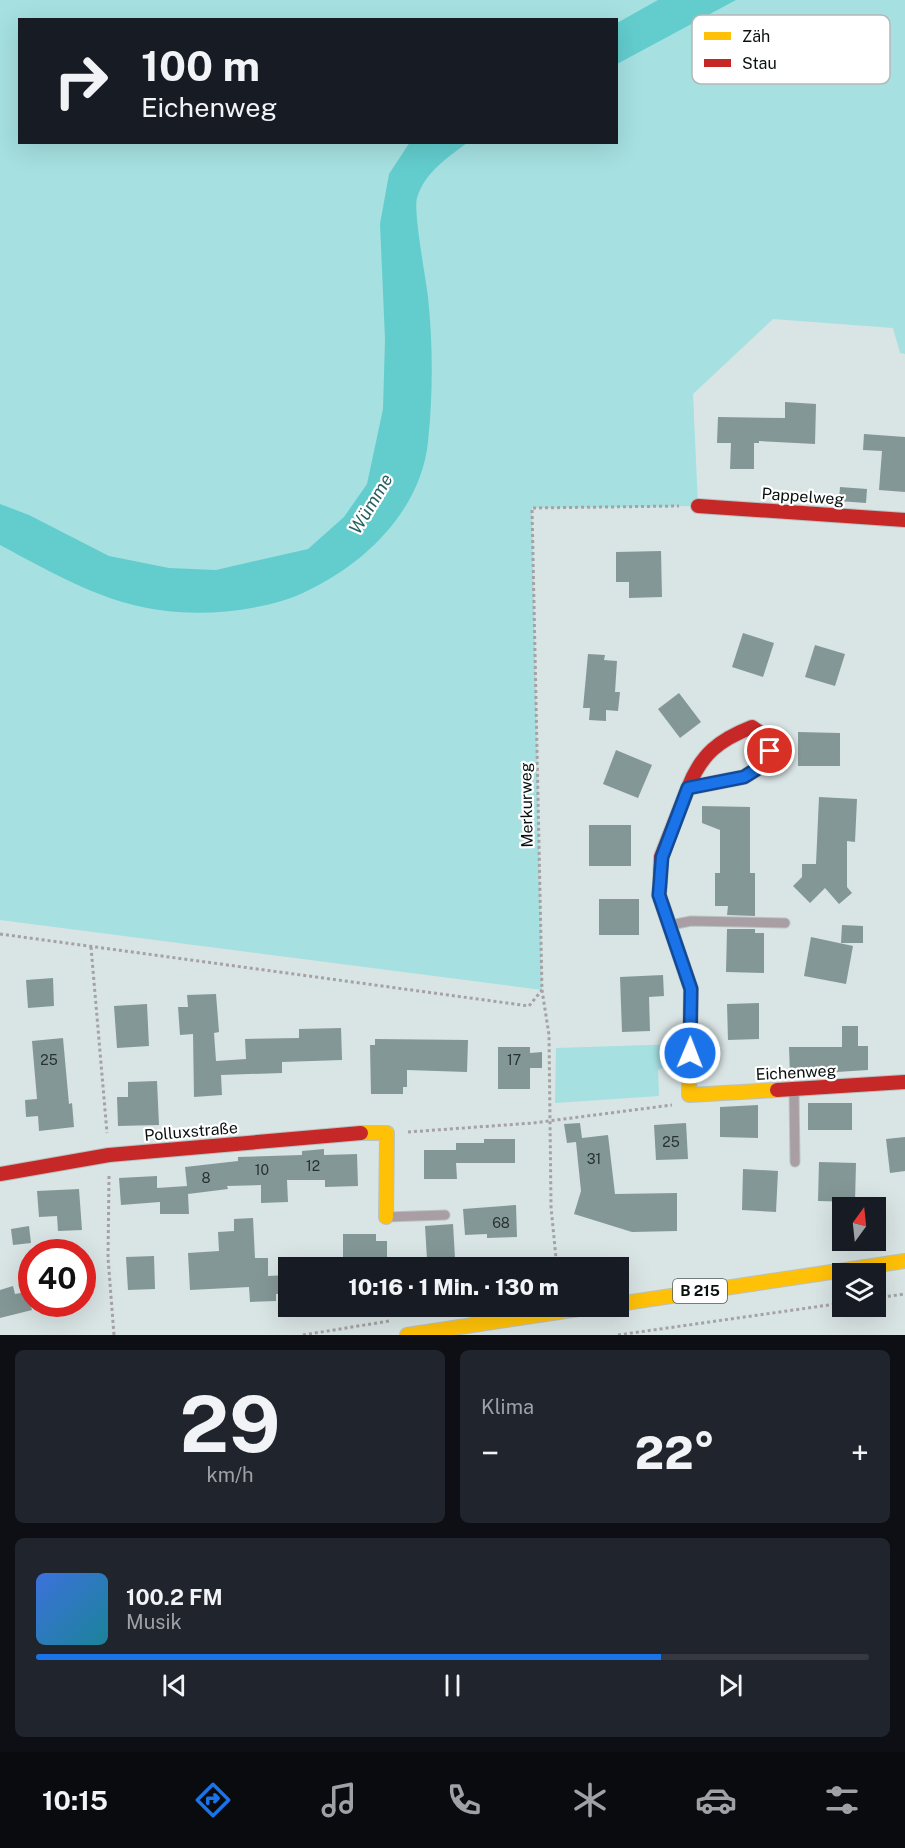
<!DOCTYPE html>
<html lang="de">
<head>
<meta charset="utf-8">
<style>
	:root { --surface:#171b24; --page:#20242c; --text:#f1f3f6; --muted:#9ea1a6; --line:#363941; --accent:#1a73e8 }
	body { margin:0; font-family:"Public Sans",sans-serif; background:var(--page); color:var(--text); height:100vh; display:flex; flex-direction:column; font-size:22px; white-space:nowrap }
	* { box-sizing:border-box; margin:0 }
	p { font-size:20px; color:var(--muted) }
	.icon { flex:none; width:33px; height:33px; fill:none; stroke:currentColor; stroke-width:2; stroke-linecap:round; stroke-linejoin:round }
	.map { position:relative; height:1335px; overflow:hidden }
	.panel { display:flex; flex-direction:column; gap:15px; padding:15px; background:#0d0f14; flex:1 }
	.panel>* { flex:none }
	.top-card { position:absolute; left:18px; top:18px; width:600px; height:126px; border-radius:0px; box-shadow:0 6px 24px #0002; background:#171b24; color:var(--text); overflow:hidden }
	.needle { width:39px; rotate:15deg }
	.controls { position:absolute; left:832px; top:1197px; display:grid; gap:12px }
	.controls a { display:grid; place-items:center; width:54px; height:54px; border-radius:0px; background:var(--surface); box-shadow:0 6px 24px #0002; font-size:30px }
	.speed { position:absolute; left:18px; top:1239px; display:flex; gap:12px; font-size:30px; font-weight:700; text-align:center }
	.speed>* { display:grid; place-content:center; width:78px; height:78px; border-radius:50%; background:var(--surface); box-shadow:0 6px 24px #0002; line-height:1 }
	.speed .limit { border:9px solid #d22; background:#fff; color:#111 }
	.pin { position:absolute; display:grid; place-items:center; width:51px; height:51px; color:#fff; margin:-26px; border:3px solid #fff; border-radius:50%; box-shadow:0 2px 6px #0007 }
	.me { position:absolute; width:66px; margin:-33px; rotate:1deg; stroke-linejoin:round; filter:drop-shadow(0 0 4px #0008) }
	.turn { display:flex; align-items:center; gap:21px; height:126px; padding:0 24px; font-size:27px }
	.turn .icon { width:78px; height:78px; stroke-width:2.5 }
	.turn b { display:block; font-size:42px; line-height:51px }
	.big { font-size:45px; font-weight:800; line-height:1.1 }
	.panel .tile { flex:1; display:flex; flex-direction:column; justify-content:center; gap:9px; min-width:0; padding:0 21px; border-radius:9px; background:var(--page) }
	.panel .dial { align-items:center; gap:0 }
	.dial b { font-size:78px; line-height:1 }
	.song { display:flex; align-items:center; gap:18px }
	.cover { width:72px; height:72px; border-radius:9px; background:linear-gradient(135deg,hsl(220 70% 55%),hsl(190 70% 35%)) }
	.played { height:6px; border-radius:3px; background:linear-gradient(90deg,var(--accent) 75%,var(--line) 75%) }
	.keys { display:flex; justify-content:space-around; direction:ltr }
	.heat { display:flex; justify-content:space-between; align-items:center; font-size:33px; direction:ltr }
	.panel .tiles { flex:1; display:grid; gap:15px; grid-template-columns:1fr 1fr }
	.tile:last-child { grid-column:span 2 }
	.trip { position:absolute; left:278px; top:1257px; width:351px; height:60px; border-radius:0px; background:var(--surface); box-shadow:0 6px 24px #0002; font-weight:800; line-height:60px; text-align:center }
	.menu { display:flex; height:96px; justify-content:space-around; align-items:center; background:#090b0e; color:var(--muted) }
	.menu .icon { width:42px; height:42px }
	.menu .selected { color:var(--accent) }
	.menu b { font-size:27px; color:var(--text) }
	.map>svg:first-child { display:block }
	.green { fill:#a6e0e1; fill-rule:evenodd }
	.water { fill:#63cdce }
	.building { fill:#849797 }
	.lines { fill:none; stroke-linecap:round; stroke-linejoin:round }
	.lane-casing { stroke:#b9c1c1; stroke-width:11 }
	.slow-casing { stroke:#b9c1c1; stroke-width:16 }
	.jam-casing { stroke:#b9c1c1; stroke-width:16 }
	.path { stroke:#a6a2a4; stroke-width:3; stroke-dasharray:3 3; stroke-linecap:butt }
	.lane { stroke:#a99ea3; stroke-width:9 }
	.slow { stroke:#ffc107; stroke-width:14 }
	.jam { stroke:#c62828; stroke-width:14 }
	.route-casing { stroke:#114b97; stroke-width:15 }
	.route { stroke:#1a73e8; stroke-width:10 }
	.labels { text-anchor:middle; stroke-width:4.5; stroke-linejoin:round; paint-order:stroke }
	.number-label { font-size:14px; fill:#283232 }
	.shield { fill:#fff; stroke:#535858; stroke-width:1.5 }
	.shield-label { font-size:15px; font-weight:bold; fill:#091010 }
	.street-label { font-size:16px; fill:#091010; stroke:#fff }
	.water-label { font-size:18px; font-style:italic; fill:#286162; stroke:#fff }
	.key { fill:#fff; stroke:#b5b7b7; stroke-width:1.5 }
	.key-label { font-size:16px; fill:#091010 }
</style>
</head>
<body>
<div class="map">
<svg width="905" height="1335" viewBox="0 0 905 1335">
	<rect width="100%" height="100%" fill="#d9e4e4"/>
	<g class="green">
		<path d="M0,0h905v354l-5,-1 -7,-25 -120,-9 -80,75 5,112 -166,2 10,482 -542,-70zM20,20h596v122h-596z"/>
		<polygon points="680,1044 679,1061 658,1070 659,1096 555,1103 556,1048"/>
	</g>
	<g class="water">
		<polygon points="658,0 736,0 617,64 617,23"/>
		<path d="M410,142l57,1c-20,15 -42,29 -50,55 -4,13 9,81 11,99 5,47 5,97 0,145 -7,67 -61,120 -119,148 -39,20 -99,26 -142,21 -61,-6 -114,-38 -167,-66v-41l29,11 80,41 60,12 47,2 92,-21 36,-32 23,-33 16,-75 2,-70 -5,-115 9,-50z"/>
	</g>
	<g class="building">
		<polygon points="785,402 816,404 815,444 759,441 759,443 754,443 754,469 730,469 731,443 717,443 718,417 785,418"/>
		<polygon points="864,434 905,437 905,492 879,490 882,451 863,450"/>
		<polygon points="840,487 867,489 866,503 839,501"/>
		<polygon points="661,551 662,597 629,598 629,582 616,582 616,552"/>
		<polygon points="743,633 774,643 763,677 732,667"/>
		<polygon points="815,645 845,654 835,686 805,677"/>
		<polygon points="588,654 605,655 604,660 617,661 615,692 620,692 618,711 606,710 606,721 589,720 590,708 583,708"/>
		<polygon points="679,693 701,722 680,738 658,709"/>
		<polygon points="798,732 840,733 840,766 798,766"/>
		<polygon points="616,750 652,765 638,798 603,784"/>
		<polygon points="819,797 857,799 855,842 847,841 847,887 852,893 839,904 825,888 810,903 793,886 802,877 802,864 816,864"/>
		<polygon points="702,806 750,807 750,873 755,873 755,916 727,915 728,906 715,906 715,873 720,873 720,830 702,823"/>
		<rect x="589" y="825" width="42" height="41"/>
		<rect x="599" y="899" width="40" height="36"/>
		<polygon points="842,925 863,926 863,943 841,943"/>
		<polygon points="727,929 755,929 755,933 764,933 764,973 726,972"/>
		<polygon points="811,937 853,946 846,984 804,976"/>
		<polygon points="663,975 664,996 649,997 650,1031 622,1032 620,977"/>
		<polygon points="53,978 54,1006 28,1008 26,980"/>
		<polygon points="216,994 219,1032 214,1033 216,1061 246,1059 245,1039 299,1038 299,1029 341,1028 342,1060 282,1062 282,1073 221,1075 222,1095 194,1097 193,1034 180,1035 178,1007 188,1007 187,995"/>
		<polygon points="759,1003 759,1039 728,1040 727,1004"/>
		<polygon points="147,1004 149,1046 117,1048 114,1006"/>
		<polygon points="842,1026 858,1026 858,1046 868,1046 868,1070 790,1075 789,1047 842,1047"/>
		<polygon points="63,1038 69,1104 72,1103 74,1127 39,1131 38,1116 26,1117 25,1100 37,1099 32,1041"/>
		<polygon points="375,1039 468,1040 467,1072 407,1070 407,1087 403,1087 403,1094 371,1094 370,1045 375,1045"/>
		<polygon points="498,1047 530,1047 530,1053 542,1052 542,1068 530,1068 530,1089 498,1089"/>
		<polygon points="157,1081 159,1125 118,1126 117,1097 128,1097 128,1082"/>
		<rect x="808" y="1103" width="44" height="27"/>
		<polygon points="758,1105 758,1138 720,1137 720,1107"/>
		<polygon points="580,1123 582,1138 608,1135 615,1194 677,1193 677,1231 632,1232 574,1214 581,1191 576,1142 567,1143 564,1124"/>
		<polygon points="686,1123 688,1159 656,1160 654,1125"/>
		<polygon points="905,1137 905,1171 890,1173 886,1139"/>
		<polygon points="484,1139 515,1139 515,1163 456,1163 457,1179 424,1179 424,1150 456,1150 456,1143 484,1143"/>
		<polygon points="324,1149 324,1155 357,1154 358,1186 325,1187 325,1180 287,1180 288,1202 261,1203 261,1185 227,1186 228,1189 188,1194 189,1214 160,1214 160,1202 121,1205 119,1178 157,1176 157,1188 187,1186 185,1167 238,1161 238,1157 302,1155 302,1151"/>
		<polygon points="819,1162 856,1163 855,1202 818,1201"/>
		<polygon points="743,1169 778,1171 776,1212 742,1210"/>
		<polygon points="79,1189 82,1230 58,1231 57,1216 39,1217 37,1191"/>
		<polygon points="516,1205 517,1237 487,1238 487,1234 465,1235 463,1209"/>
		<polygon points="253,1218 255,1258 268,1258 268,1276 288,1275 288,1294 276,1294 276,1301 250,1302 249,1287 190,1290 188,1253 219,1251 218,1232 234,1231 234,1219"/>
		<polygon points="453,1224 455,1258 427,1259 425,1226"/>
		<polygon points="29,1226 31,1243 13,1245 11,1229"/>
		<polygon points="343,1234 376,1234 376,1241 387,1241 387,1262 376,1262 376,1265 343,1266"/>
		<polygon points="154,1256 155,1289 128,1290 126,1257"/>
		<polygon points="13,1286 15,1294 27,1292 32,1310 0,1318 0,1290"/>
	</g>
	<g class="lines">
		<g class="lane-casing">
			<g id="lane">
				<polyline points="671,925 691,921 785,923"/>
				<polyline points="794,1091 795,1162"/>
				<polyline points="386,1217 445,1215"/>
			</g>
		</g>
		<g class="slow-casing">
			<g id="slow">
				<polyline points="660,885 659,895 691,989 689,1095 777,1090"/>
				<polyline points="361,1133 387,1133 386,1217"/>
				<polyline points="618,1304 905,1261"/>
				<polyline points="407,1335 599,1306"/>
			</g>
		</g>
		<g class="jam-casing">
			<g id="jam">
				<polyline points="698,506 905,520"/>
				<path d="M660,885l1,-28 27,-69 56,-11 16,-10 10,-16 -5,-15 -13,-9c-33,13 -51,27 -64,61"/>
				<polyline points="777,1090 905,1082"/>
				<polyline points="0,1174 109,1155 361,1133"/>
			</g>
		</g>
		<g class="path">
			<polyline points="0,934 529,1006 542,990"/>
			<polyline points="91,947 107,1133"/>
			<polyline points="408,1132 533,1123 672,1105"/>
			<polyline points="109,1176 108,1258 114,1335"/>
			<polyline points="557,1268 551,1207 549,1035 542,990 532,508 679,506"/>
			<polyline points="876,1298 905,1294"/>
			<polyline points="303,1335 389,1321"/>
			<polyline points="618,1335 843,1303"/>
		</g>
		<use href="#lane" class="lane"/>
		<use href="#slow" class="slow"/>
		<use href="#jam" class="jam"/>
	</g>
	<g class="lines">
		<g class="route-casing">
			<polyline id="route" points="690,1053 691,989 659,895 662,857 688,788 744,777 760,767 770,751"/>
		</g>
		<use href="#route" class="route"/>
	</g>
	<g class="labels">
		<g class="number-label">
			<text x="49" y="1065">25</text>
			<text x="514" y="1065">17</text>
			<text x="671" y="1147">25</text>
			<text x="594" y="1164">31</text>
			<text x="313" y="1171">12</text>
			<text x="262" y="1175">10</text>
			<text x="206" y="1183">8</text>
			<text x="501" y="1228">68</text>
		</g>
		<rect class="shield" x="673" y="1279" width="54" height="24" rx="4.5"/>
		<g class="shield-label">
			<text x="700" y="1296">B 215</text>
		</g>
		<g class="street-label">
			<text transform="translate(803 496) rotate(4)" y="6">Pappelweg</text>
			<text transform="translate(526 805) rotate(-91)" y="6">Merkurweg</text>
			<text transform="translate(796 1072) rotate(-3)" y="6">Eichenweg</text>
			<text transform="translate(191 1131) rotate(-5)" y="6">Polluxstraße</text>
		</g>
		<g class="water-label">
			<text transform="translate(371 504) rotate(-59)" y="6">Wümme</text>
		</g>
	</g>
	<rect x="692" y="15" width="198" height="69" rx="9" class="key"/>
	<rect x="704" y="32" width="27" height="8" fill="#ffc107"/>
	<rect x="704" y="59" width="27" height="8" fill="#c62828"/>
	<g class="key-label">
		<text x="742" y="42">Zäh</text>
		<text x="742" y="69">Stau</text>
	</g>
</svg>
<div class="controls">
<a><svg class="needle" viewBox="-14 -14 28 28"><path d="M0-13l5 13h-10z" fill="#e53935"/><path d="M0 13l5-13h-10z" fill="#9ea1a6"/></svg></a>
<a><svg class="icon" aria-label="layers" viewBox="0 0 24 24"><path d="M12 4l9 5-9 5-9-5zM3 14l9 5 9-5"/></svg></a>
</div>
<div class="speed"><div class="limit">40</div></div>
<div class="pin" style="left:770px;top:751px;background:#d93025"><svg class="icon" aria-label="arrive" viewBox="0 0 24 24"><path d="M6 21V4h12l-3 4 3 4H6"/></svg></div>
<svg class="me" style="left:690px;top:1053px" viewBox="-20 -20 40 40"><circle r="17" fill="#1a73e8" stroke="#fff" stroke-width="3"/><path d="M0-11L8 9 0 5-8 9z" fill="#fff"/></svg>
<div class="trip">10:16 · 1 Min. · 130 m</div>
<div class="top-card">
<div class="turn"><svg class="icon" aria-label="right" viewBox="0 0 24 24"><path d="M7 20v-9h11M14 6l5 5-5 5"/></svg><div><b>100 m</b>Eichenweg</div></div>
</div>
</div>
<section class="panel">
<div class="tiles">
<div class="tile dial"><b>29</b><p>km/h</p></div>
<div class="tile"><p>Klima</p>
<div class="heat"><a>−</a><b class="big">22°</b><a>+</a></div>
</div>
<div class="tile">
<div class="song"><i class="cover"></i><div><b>100.2 FM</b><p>Musik</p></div></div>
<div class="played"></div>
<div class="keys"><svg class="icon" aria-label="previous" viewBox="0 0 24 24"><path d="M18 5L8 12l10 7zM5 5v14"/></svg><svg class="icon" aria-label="pause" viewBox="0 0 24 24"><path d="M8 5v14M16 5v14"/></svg><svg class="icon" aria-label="next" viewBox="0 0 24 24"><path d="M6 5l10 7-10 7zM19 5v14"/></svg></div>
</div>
</div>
</section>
<nav class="menu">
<b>10:15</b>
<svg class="icon selected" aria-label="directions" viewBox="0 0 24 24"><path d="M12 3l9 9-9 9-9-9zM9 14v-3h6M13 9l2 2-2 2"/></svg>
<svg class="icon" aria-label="music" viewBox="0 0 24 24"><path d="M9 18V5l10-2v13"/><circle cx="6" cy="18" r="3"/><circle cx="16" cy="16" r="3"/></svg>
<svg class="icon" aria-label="phone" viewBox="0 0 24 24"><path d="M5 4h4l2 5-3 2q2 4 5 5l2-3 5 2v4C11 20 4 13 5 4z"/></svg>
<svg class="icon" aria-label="climate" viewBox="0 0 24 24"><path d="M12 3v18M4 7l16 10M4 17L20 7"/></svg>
<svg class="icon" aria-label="car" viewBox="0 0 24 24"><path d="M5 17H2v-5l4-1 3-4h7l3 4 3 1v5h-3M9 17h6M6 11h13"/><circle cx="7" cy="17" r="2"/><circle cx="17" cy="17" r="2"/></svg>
<svg class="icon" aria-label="filters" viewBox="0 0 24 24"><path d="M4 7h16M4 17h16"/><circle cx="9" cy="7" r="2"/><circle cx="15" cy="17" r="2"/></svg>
</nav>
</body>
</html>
